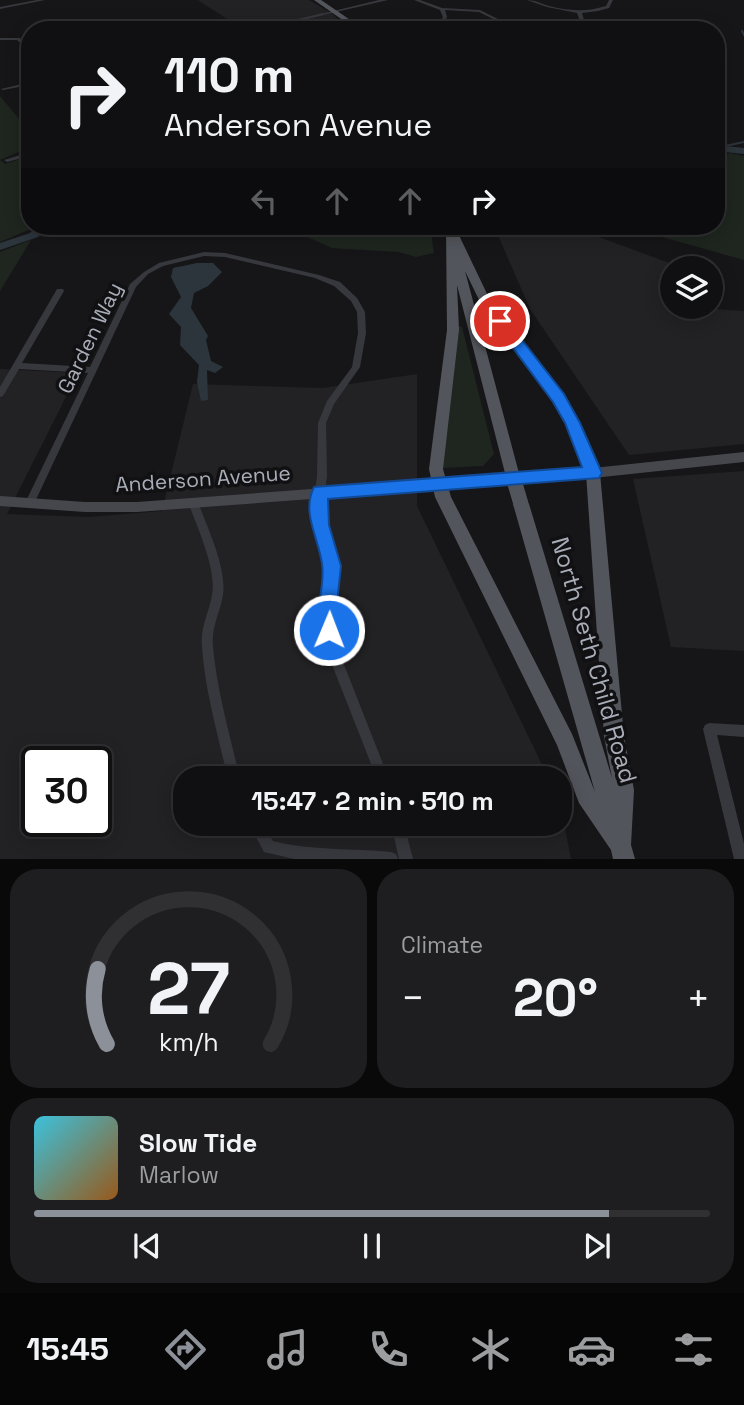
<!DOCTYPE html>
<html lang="en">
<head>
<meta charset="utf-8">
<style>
	:root { --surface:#101012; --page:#1e1e20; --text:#f1f3f6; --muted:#9c9d9f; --line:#303032; --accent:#8c9099 }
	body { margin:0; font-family:"Space Grotesk",sans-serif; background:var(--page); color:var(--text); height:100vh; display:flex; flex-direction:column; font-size:26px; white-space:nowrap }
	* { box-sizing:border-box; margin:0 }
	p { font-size:23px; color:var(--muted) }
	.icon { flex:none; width:38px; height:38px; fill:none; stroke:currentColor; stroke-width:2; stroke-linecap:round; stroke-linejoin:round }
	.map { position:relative; height:859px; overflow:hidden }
	.drawer { display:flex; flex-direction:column; gap:10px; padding:10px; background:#09090a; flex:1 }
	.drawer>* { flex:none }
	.guide { position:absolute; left:21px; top:21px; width:704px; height:214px; border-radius:28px; box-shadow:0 4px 18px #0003,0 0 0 2px var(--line); background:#101012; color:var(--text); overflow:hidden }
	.buttons { position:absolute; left:660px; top:256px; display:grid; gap:14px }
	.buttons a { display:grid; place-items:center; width:63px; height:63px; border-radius:50%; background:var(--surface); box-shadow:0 4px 18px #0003,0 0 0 2px var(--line); font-size:35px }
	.speed { position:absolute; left:21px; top:746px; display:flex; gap:14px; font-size:35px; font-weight:700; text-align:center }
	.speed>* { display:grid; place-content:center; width:91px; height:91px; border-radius:50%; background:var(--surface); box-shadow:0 4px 18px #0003,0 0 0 2px var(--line); line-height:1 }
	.speed .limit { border:4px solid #111; border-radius:10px; background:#fff; color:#111 }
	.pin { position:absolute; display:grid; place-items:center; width:60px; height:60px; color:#fff; margin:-30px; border:4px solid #fff; border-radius:50%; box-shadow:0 2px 7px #0007 }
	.me { position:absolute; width:77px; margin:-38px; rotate:1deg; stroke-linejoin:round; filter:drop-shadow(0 0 5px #0008) }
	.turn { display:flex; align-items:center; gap:24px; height:147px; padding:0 28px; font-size:32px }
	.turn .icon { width:91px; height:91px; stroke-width:2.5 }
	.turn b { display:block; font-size:49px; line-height:60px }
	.lanes { display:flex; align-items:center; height:66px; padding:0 28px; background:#0003; justify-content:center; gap:35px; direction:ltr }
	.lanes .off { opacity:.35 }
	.big { font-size:52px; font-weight:800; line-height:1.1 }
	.drawer .card { flex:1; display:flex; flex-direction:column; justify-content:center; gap:10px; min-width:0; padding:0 24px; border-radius:28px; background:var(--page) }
	.drawer .dial { align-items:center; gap:0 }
	.dial svg { height:182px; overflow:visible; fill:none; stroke:var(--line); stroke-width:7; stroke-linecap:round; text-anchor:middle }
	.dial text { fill:var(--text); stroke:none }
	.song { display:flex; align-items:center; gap:21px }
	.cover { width:84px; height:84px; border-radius:10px; background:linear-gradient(135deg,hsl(190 70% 55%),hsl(30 70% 35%)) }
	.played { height:7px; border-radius:4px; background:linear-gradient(90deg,var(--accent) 85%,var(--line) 85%) }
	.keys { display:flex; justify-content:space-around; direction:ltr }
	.heat { display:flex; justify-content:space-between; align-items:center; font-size:38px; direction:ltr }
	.drawer .tiles { flex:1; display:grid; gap:10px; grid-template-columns:1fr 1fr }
	.card:last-child { grid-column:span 2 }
	.trip { position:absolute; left:173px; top:766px; width:399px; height:70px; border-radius:28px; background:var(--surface); box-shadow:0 4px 18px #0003,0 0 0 2px var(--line); font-weight:800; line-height:70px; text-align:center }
	.tab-bar { display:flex; height:112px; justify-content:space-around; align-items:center; background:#060607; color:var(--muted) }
	.tab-bar .icon { width:49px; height:49px }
	.tab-bar .current { color:var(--accent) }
	.tab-bar b { font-size:32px; color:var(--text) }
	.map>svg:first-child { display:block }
	.built { fill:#222225; fill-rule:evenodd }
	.green { fill:#1e261f }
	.water { fill:#2c353c }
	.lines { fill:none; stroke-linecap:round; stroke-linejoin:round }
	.stream { stroke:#2c353c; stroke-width:2 }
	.river { fill:#2c353c; fill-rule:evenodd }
	.minor { fill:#37383d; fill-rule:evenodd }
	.tertiary { fill:#37383d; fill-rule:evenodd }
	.secondary { fill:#45474d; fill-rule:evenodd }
	.primary { fill:#53555c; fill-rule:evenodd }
	.primary-bridge { stroke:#53555c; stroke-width:15 }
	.route { fill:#1a73e8; stroke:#114b97; stroke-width:2 }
	.labels { text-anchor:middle; stroke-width:7; stroke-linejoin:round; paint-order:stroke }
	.street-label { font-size:21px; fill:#a8adb8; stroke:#111113 }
	.near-street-label { font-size:24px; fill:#a8adb8; stroke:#111113 }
</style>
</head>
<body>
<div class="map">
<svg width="744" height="859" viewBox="0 0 744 859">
	<rect width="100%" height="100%" fill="#161618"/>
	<g class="built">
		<polygon points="198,0 309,0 334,15 347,30 244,30"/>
		<polygon points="494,226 569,226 675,265 676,268 672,268 672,306 744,311 744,444 629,455 530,309"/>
		<path d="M0,369l78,4 -71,141 82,3 73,-6 31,-127 130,4 94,-14v132l132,273h-363v45h374v-22l11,57h-571zM37,761h59v60h-59z"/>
		<polygon points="744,471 744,651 671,647 633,479"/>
	</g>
	<g class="green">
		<polygon points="0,96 30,132 21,151 0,160 5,164 30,156 30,226 38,226 0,242"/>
		<polygon points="730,153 744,156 744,260 623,226 716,226 716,159"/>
		<polygon points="248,226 430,226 434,253 416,257 399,252 332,248 296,232 280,234 263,232 247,235"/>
		<polygon points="31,240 0,291 0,252"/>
		<polygon points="458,326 462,327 463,331 494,454 483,466 442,468"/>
	</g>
	<polygon class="water" points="197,263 213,263 222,272 208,286 194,293 191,308 208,336 206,340 211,361 223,367 215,373 207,370 208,400 201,401 197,382 199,365 180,345 181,327 169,314 181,297 171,277 173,268"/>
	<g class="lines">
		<g class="stream">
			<polyline points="742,31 744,35"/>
			<polyline points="716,148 744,142"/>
		</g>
		<g class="river">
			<polygon points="716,145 744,148 744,154 716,151"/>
			<polygon points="39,226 50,226 38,237 0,250 0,243 30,233"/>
			<path d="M178,226c14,-1 28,2 43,3 7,0 14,-3 23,-3l-17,10 -44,-7z"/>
		</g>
		<g class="minor">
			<polygon points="37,0 45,0 0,9 0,7"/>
			<polygon points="414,0 420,0 442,8 480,10 500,20 497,21 479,12 445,10 447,17 440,30 436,30 443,17 440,10"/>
			<path d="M527,0c8,0 15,4 22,6 19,5 38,6 57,0l3,-6h4l-4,8 -11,3 -16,2 5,17h-4l-6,-17 -30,-6z"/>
			<polygon points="323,13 324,15 261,30 252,30"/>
			<polygon points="0,38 20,38 30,47 30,51 17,40 0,40"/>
			<polygon points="30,82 30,85 3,90 1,89"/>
			<polygon points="716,119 726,126 726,128 722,128 716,123"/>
			<polygon points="30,152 30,156 7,162 4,160"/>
			<polygon points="204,252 225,253 319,275 340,282 357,298 365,312 366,333 360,367 334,404 326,423 327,476 323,509 337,566 333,602 341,657 389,779 377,779 329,657 323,602 327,566 313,509 317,476 318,423 327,401 352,367 358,333 357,312 351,301 334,286 315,278 225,257 204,256 163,266 148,274 136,287 33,506 30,507 27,506 25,503 88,373 19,369 3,396 0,397 0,387 57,289 63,289 64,291 22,363 90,367 130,284 144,272 159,263"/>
			<path d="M193,498l3,1 2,3c9,25 29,66 25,93 -3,18 -12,32 -10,52 4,44 17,88 27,132h-12c-10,-44 -23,-88 -26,-132 -2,-20 7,-34 10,-52 5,-26 -15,-68 -24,-93l2,-3z"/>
			<polygon points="709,723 744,725 744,737 717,735 744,844 744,859 734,859 703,729 705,725"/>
			<path d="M249,824h14l10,17c39,10 79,7 118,11l5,2 2,5h-104l-30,-7z"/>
			<polygon points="391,824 404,824 413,859 399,859"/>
		</g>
		<polygon class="tertiary" points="379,0 388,0 323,15 321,14"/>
		<polygon class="secondary" points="744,452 744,462 593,478 137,512 85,512 0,506 0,496 85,502 137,502 593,468"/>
		<g class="primary">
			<polygon points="314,0 321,0 365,30 357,30"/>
			<path d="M446,226h8l2,3 34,71 73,95 16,28 21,50 24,263 10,54 -3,55 4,14h-22l-2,-9 -32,-47 -22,-58 -122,-248 -6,-28 18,-139zM465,271l16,33 72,97 12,22 21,50 18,263 8,42 -83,-274 -3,-4 -5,-2 -5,2 -3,4 82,288 -23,-58 -121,-237 -8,-28 16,-139 -2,-45 49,192 2,4h10l2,-4z"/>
		</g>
		<polyline class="primary-bridge" points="513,477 521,504"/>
	</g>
	<path class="route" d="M500,316l5,2 59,76 16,29 22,50 -3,5 -271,21 1,26 12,41 -4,37 2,27 -3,6 -7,3 -7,-3c-10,-24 4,-48 0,-72 -3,-25 -21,-52 -8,-77l268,-20 -17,-44 -12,-21 -60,-81z"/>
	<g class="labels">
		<g class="street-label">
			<text transform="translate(90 338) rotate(-64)" y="7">Garden Way</text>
			<text transform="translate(203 479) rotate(-4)" y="7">Anderson Avenue</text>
		</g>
		<g class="near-street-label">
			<text transform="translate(594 660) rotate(74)" y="8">North Seth Child Road</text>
		</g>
	</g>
</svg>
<div class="buttons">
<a><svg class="icon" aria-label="layers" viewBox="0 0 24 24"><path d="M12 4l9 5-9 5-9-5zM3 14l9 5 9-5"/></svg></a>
</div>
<div class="speed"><div class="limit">30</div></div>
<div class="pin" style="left:500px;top:321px;background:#d93025"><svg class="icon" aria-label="arrive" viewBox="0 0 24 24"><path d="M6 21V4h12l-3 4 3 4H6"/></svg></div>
<svg class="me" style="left:329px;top:630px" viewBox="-20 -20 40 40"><circle r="17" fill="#1a73e8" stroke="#fff" stroke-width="3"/><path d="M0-11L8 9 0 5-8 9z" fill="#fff"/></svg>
<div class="trip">15:47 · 2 min · 510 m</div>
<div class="guide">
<div class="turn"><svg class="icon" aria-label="right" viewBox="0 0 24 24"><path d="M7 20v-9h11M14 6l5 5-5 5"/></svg><div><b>110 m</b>Anderson Avenue</div></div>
<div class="lanes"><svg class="icon off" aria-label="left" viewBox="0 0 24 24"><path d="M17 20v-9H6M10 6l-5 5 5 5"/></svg><svg class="icon off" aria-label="ahead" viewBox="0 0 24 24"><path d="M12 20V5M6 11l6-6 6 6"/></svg><svg class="icon off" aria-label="ahead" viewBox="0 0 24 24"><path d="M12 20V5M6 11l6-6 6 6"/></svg><svg class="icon" aria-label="right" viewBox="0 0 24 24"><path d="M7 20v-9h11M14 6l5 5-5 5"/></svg></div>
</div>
</div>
<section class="drawer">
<div class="tiles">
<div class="card dial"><svg viewBox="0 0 100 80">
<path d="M14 69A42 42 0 1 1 86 69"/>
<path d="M14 69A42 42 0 0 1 10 36" stroke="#8c9099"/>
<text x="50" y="56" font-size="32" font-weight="700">27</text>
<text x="50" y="72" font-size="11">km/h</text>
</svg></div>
<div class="card"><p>Climate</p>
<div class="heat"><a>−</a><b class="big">20°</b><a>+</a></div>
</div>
<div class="card">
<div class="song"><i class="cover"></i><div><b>Slow Tide</b><p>Marlow</p></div></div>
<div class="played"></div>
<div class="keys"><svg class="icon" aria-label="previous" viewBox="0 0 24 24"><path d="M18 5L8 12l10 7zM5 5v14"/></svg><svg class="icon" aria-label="pause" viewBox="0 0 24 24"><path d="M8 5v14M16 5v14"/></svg><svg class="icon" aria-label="next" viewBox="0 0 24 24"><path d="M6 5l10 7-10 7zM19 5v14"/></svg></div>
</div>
</div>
</section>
<nav class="tab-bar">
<b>15:45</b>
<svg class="icon current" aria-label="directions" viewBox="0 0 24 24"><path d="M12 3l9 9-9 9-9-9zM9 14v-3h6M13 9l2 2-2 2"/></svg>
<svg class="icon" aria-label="music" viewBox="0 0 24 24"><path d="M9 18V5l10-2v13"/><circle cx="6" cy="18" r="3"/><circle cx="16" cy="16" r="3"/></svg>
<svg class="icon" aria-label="phone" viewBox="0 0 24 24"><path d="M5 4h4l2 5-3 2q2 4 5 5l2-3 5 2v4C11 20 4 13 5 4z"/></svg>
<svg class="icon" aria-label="climate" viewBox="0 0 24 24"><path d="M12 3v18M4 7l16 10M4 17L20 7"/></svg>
<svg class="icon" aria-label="car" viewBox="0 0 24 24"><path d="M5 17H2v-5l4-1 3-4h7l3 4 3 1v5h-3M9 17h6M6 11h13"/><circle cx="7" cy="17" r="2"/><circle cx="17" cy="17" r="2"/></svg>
<svg class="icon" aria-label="filters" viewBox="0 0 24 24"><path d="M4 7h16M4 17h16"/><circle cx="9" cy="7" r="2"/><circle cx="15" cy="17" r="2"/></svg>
</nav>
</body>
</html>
